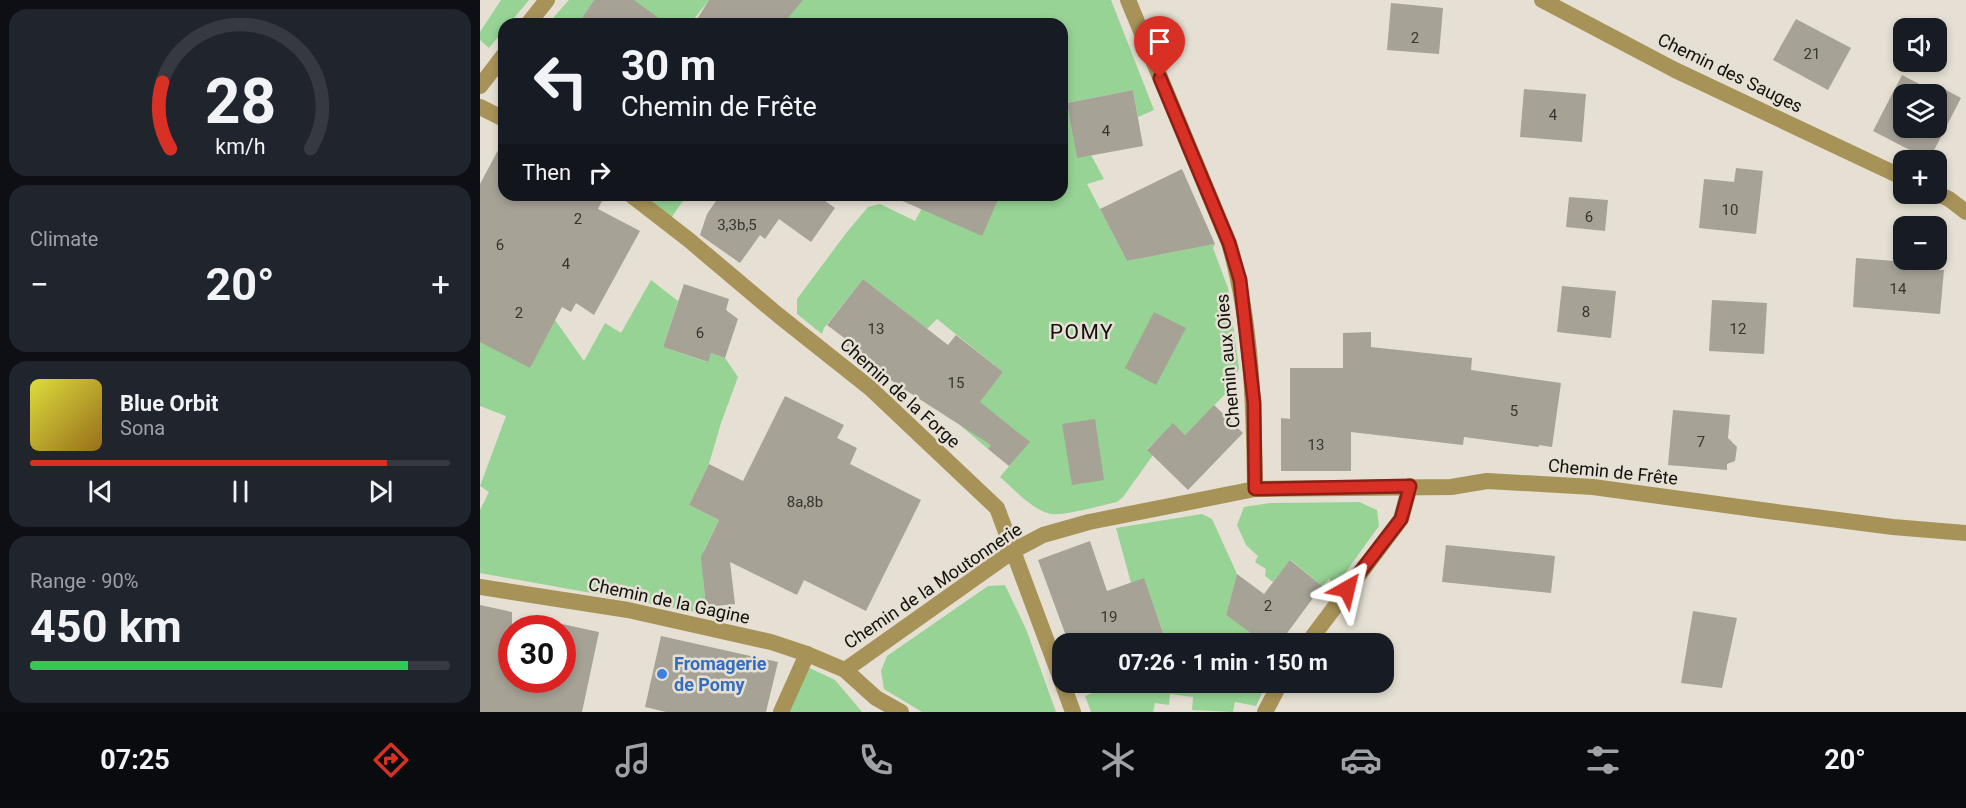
<!DOCTYPE html>
<html lang="en">
<head>
<meta charset="utf-8">
<style>
	:root { --surface:#171b24; --page:#20242c; --text:#f1f3f6; --muted:#9ea1a6; --line:#363941; --accent:#d93025 }
	body { margin:0; font-family:Roboto,sans-serif; background:var(--page); color:var(--text); height:100vh; display:flex; flex-direction:column; font-size:22px; white-space:nowrap }
	* { box-sizing:border-box; margin:0 }
	p { font-size:20px; color:var(--muted) }
	.icon { flex:none; width:33px; height:33px; fill:none; stroke:currentColor; stroke-width:2; stroke-linecap:round; stroke-linejoin:round }
	.map { position:relative; flex:1; overflow:hidden }
	.drawer { display:flex; flex-direction:column; gap:9px; padding:9px; background:#0d0f14; width:480px }
	.drawer>* { flex:none }
	.banner { position:absolute; left:18px; top:18px; width:570px; height:183px; border-radius:18px; box-shadow:0 3px 9px #0003; background:#171b24; color:var(--text); overflow:hidden }
	.buttons { position:absolute; left:1413px; top:18px; display:grid; gap:12px }
	.buttons a { display:grid; place-items:center; width:54px; height:54px; border-radius:12px; background:var(--surface); box-shadow:0 3px 9px #0003; font-size:30px }
	.speed { position:absolute; left:18px; top:615px; display:flex; gap:12px; font-size:30px; font-weight:700; text-align:center }
	.speed>* { display:grid; place-content:center; width:78px; height:78px; border-radius:50%; background:var(--surface); box-shadow:0 3px 9px #0003; line-height:1 }
	.speed .limit { border:9px solid #d22; background:#fff; color:#111 }
	.pin { position:absolute; display:grid; place-items:center; width:51px; height:51px; color:#fff; margin:-62px -26px; border-radius:50% 50% 50% 0; rotate:-45deg; box-shadow:0 0 6px #0007 }
	.pin .icon { rotate:45deg }
	.me { position:absolute; width:66px; margin:-33px; rotate:37deg; stroke-linejoin:round; filter:drop-shadow(0 0 4px #0008) }
	.turn { display:flex; align-items:center; gap:21px; height:126px; padding:0 24px; font-size:27px }
	.turn .icon { width:78px; height:78px; stroke-width:2.5 }
	.turn b { display:block; font-size:42px; line-height:51px }
	.then { display:flex; align-items:center; height:57px; padding:0 24px; background:#0003; gap:12px; font-size:22px }
	.big { font-size:45px; font-weight:700; line-height:1.1 }
	.drawer .tile { flex:1; display:flex; flex-direction:column; justify-content:center; gap:9px; min-width:0; padding:0 21px; border-radius:18px; background:var(--page) }
	.drawer .dial { align-items:center; gap:0 }
	.dial svg { height:156px; overflow:visible; fill:none; stroke:var(--line); stroke-width:7; stroke-linecap:round; text-anchor:middle }
	.dial text { fill:var(--text); stroke:none }
	.song { display:flex; align-items:center; gap:18px }
	.cover { width:72px; height:72px; border-radius:9px; background:linear-gradient(135deg,hsl(60 70% 55%),hsl(40 70% 35%)) }
	.played { height:6px; border-radius:3px; background:linear-gradient(90deg,var(--accent) 85%,var(--line) 85%) }
	.keys { display:flex; justify-content:space-around; direction:ltr }
	.heat { display:flex; justify-content:space-between; align-items:center; font-size:33px; direction:ltr }
	.charge { height:9px; border-radius:4px; background:linear-gradient(90deg,#34c759 90%,var(--line) 0) }
	.trip { position:absolute; left:572px; top:633px; width:342px; height:60px; border-radius:18px; background:var(--surface); box-shadow:0 3px 9px #0003; font-weight:700; line-height:60px; text-align:center }
	.dock { display:flex; height:96px; justify-content:space-around; align-items:center; background:#090b0e; color:var(--muted) }
	.dock .icon { width:42px; height:42px }
	.dock .current { color:var(--accent) }
	.dock b { font-size:27px; color:var(--text) }
	main { display:flex; flex:1; min-height:0 }
	.map>svg:first-child { display:block }
	.green { fill:#96d394 }
	.building { fill:#a6a296; fill-rule:evenodd }
	.lines { fill:none; stroke-linecap:round; stroke-linejoin:round }
	.minor { stroke:#a79258; stroke-width:16 }
	.tertiary { stroke:#a79258; stroke-width:16 }
	.route-casing { stroke:#8d1f18; stroke-width:15 }
	.route { stroke:#d93025; stroke-width:10 }
	.shop-dot { fill:#3f7fe0; stroke:#e5e0d3; stroke-width:2 }
	.labels { text-anchor:middle; stroke-width:5; stroke-linejoin:round; paint-order:stroke }
	.number-label { font-size:15px; fill:#38352f }
	.street-label { font-size:18px; fill:#13110d; stroke:#e5e0d3 }
	.shop-label { font-size:18px; font-weight:bold; fill:#366cbe; stroke:#e5e0d3; text-anchor:start }
	.quarter-label { font-size:21px; letter-spacing:1.5px; fill:#13110d; stroke:#e5e0d3 }
</style>
</head>
<body>
<main>
<section class="drawer">
<div class="tile dial"><svg viewBox="0 0 100 80">
<path d="M14 69A42 42 0 1 1 86 69"/>
<path d="M14 69A42 42 0 0 1 10 35" stroke="#d93025"/>
<text x="50" y="56" font-size="32" font-weight="700">28</text>
<text x="50" y="72" font-size="11">km/h</text>
</svg></div>
<div class="tile"><p>Climate</p>
<div class="heat"><a>−</a><b class="big">20°</b><a>+</a></div>
</div>
<div class="tile">
<div class="song"><i class="cover"></i><div><b>Blue Orbit</b><p>Sona</p></div></div>
<div class="played"></div>
<div class="keys"><svg class="icon" aria-label="previous" viewBox="0 0 24 24"><path d="M18 5L8 12l10 7zM5 5v14"/></svg><svg class="icon" aria-label="pause" viewBox="0 0 24 24"><path d="M8 5v14M16 5v14"/></svg><svg class="icon" aria-label="next" viewBox="0 0 24 24"><path d="M6 5l10 7-10 7zM19 5v14"/></svg></div>
</div>
<div class="tile"><p>Range · 90%</p><b class="big">450 km</b><div class="charge"></div></div>
</section>
<div class="map">
<svg width="1486" height="712" viewBox="0 0 1486 712">
	<rect width="100%" height="100%" fill="#e5e0d3"/>
	<g class="green">
		<polygon points="21,0 49,0 29,24 24,24 24,30 9,48 0,40 0,32"/>
		<polygon points="89,0 114,0 98,24 78,24 73,18"/>
		<polygon points="131,0 229,0 210,24 187,24"/>
		<path d="M323,0h308l43,110 -16,7 -5,-27 -66,13 10,54 14,-2 13,24 -17,5 40,77 88,-17 -2,4 15,40 11,80 -7,19 -47,48 -12,-11 -26,25 6,6 -30,42 -6,5c-15,3 -52,14 -66,12 -19,-4 -37,-25 -51,-37l29,-35 -21,-17 -20,24 -27,-23 42,-54 -66,-53 -10,10 -64,-50 -39,49 -2,6 -25,-20v-15l50,-67 21,-25 12,-3 35,17 14,-26h133v-171h-291z"/>
		<polygon points="157,195 207,195 189,221"/>
		<polygon points="171,280 198,301 183,347 227,362 231,353 245,358 258,377 241,423 229,464 209,505 239,520 224,550 223,577 226,607 222,613 0,573 0,510 9,492 0,486 26,416 0,406 0,342 75,320 104,361 125,323 141,333"/>
		<polygon points="879,502 897,510 899,526 855,587 849,579 842,586 811,560 793,582 785,576 786,569 775,562 778,556 766,545 757,525 764,507 790,503"/>
		<polygon points="722,514 732,519 757,574 746,615 786,643 687,643 664,579 651,583 636,528"/>
		<polygon points="525,585 546,629 576,712 442,712 404,689 401,671 407,656 508,586"/>
		<polygon points="321,664 355,680 382,712 303,712"/>
		<polygon points="638,682 787,682 787,683 776,706 755,702 753,712 712,710 713,697 690,694 689,705 675,703 673,712 611,712 605,696"/>
	</g>
	<g class="building">
		<polygon points="114,0 154,0 187,24 98,24"/>
		<polygon points="229,0 323,0 303,24 214,24"/>
		<polygon points="911,3 963,8 959,54 907,50"/>
		<polygon points="1316,19 1371,48 1348,90 1293,60"/>
		<path d="M1422,75l23,12 10,-3 26,14 -32,62 -56,-29zM1424,94h32v34h-32z"/>
		<polygon points="1044,89 1106,94 1102,142 1040,137"/>
		<polygon points="653,90 663,146 597,158 587,103"/>
		<polygon points="24,139 24,195 125,195 118,209 160,231 114,315 96,303 91,312 82,307 50,368 0,342 0,184"/>
		<polygon points="1256,168 1283,171 1276,234 1219,228 1224,179 1254,182"/>
		<polygon points="702,169 735,244 647,261 620,209"/>
		<polygon points="240,195 337,195 355,208 331,242 299,219 285,239 280,235 260,263 220,235 227,214"/>
		<polygon points="409,195 520,195 502,236"/>
		<polygon points="1089,197 1128,200 1125,231 1086,227"/>
		<polygon points="1415,254 1424,255 1424,260 1456,260 1458,258 1456,270 1464,270 1460,314 1373,307 1376,258 1414,261"/>
		<polygon points="383,279 468,345 476,335 523,372 500,402 550,442 529,466 508,449 511,445 416,384 365,345 367,340 347,325"/>
		<polygon points="204,284 249,299 246,310 258,319 245,358 231,353 228,362 183,347"/>
		<polygon points="1082,286 1136,291 1131,338 1077,332"/>
		<polygon points="1232,300 1287,303 1284,354 1229,351"/>
		<polygon points="674,312 706,328 676,385 645,368"/>
		<polygon points="891,332 891,347 992,358 991,370 1081,383 1072,447 1059,445 1059,447 984,437 983,445 871,432 871,471 801,471 801,418 810,419 810,368 863,368 863,333"/>
		<polygon points="305,396 364,425 357,438 377,448 370,464 441,500 386,611 324,580 317,595 250,562 255,604 226,607 221,557 239,520 209,505 229,464 263,481"/>
		<polygon points="734,405 763,433 708,490 667,450 693,423 705,435"/>
		<polygon points="1193,410 1250,415 1248,438 1257,447 1255,461 1247,464 1247,470 1188,465"/>
		<polygon points="615,419 624,480 592,485 582,424"/>
		<polygon points="610,541 627,591 664,578 687,644 589,644 558,560"/>
		<polygon points="966,545 1075,556 1071,593 962,582"/>
		<polygon points="810,560 842,586 799,644 786,644 746,615 757,574 784,594"/>
		<polygon points="0,605 32,612 32,680 82,680 82,624 119,632 102,712 0,712"/>
		<polygon points="1213,611 1257,618 1242,688 1201,683"/>
		<polygon points="181,636 298,662 286,712 186,712 165,707"/>
	</g>
	<g class="lines">
		<g class="minor">
			<path d="M648,0l101,243c23,79 25,164 26,246"/>
			<polyline points="1062,0 1195,70 1424,178"/>
			<polyline points="0,107 24,119"/>
			<polyline points="1456,193 1469,199 1486,212"/>
			<polyline points="151,195 209,240 298,315 390,388 517,508 582,682"/>
			<polyline points="0,587 148,610 291,642 327,654 365,670 396,698 421,712"/>
			<polyline points="827,644 921,519 930,486"/>
			<polyline points="365,670 533,551 563,535 609,522 775,489 971,487 1007,481 1113,487 1296,512 1413,527 1486,533"/>
			<polyline points="582,682 593,712"/>
			<polyline points="301,712 327,654"/>
			<polyline points="785,712 801,682"/>
		</g>
		<g class="tertiary">
			<polyline points="48,24 67,0"/>
			<polyline points="0,86 24,55"/>
		</g>
	</g>
	<g class="lines">
		<g class="route-casing">
			<polyline id="route" points="680,78 749,243 760,280 774,403 775,489 930,486 921,519 867,589"/>
		</g>
		<use href="#route" class="route"/>
	</g>
	<circle class="shop-dot" cx="182" cy="674" r="6"/>
	<g class="labels">
		<g class="number-label">
			<text x="935" y="43">2</text>
			<text x="1332" y="59">21</text>
			<text x="1073" y="120">4</text>
			<text x="626" y="136">4</text>
			<text x="1250" y="215">10</text>
			<text x="1109" y="222">6</text>
			<text x="98" y="224">2</text>
			<text x="257" y="230">3,3b,5</text>
			<text x="20" y="250">6</text>
			<text x="86" y="269">4</text>
			<text x="1418" y="294">14</text>
			<text x="1106" y="317">8</text>
			<text x="39" y="318">2</text>
			<text x="396" y="334">13</text>
			<text x="1258" y="334">12</text>
			<text x="220" y="338">6</text>
			<text x="476" y="388">15</text>
			<text x="1034" y="416">5</text>
			<text x="1221" y="447">7</text>
			<text x="836" y="450">13</text>
			<text x="325" y="507">8a,8b</text>
			<text x="788" y="611">2</text>
			<text x="629" y="622">19</text>
		</g>
		<g class="street-label">
			<text transform="translate(1250 73) rotate(26)" y="6">Chemin des Sauges</text>
			<text transform="translate(748 361) rotate(-95)" y="6">Chemin aux Oies</text>
			<text transform="translate(420 393) rotate(42)" y="6">Chemin de la Forge</text>
			<text transform="translate(1133 472) rotate(6)" y="6">Chemin de Frête</text>
			<text transform="translate(453 586) rotate(-34)" y="6">Chemin de la Moutonnerie</text>
			<text transform="translate(189 601) rotate(12)" y="6">Chemin de la Gagine</text>
		</g>
		<g class="shop-label">
			<text x="194" y="670">Fromagerie<tspan x="194" dy="21">de Pomy</tspan></text>
		</g>
		<g class="quarter-label">
			<text x="602" y="339">POMY</text>
		</g>
	</g>
</svg>
<div class="buttons">
<a><svg class="icon" aria-label="sound" viewBox="0 0 24 24"><path d="M4 9h4l5-4v14l-5-4H4zM17 9q2 3 0 6"/></svg></a>
<a><svg class="icon" aria-label="layers" viewBox="0 0 24 24"><path d="M12 4l9 5-9 5-9-5zM3 14l9 5 9-5"/></svg></a>
<a>+</a>
<a>−</a>
</div>
<div class="speed"><div class="limit">30</div></div>
<div class="pin" style="left:680px;top:78px;background:#d93025"><svg class="icon" aria-label="arrive" viewBox="0 0 24 24"><path d="M6 21V4h12l-3 4 3 4H6"/></svg></div>
<svg class="me" style="left:867px;top:589px" viewBox="-20 -20 40 40"><path d="M0-17L14 15 0 8-14 15z" fill="#d93025" stroke="#fff" stroke-width="4"/></svg>
<div class="trip">07:26 · 1 min · 150 m</div>
<div class="banner">
<div class="turn"><svg class="icon" aria-label="left" viewBox="0 0 24 24"><path d="M17 20v-9H6M10 6l-5 5 5 5"/></svg><div><b>30 m</b>Chemin de Frête</div></div>
<div class="then">Then<svg class="icon" aria-label="right" viewBox="0 0 24 24"><path d="M7 20v-9h11M14 6l5 5-5 5"/></svg></div>
</div>
</div>
</main>
<nav class="dock">
<b>07:25</b>
<svg class="icon current" aria-label="directions" viewBox="0 0 24 24"><path d="M12 3l9 9-9 9-9-9zM9 14v-3h6M13 9l2 2-2 2"/></svg>
<svg class="icon" aria-label="music" viewBox="0 0 24 24"><path d="M9 18V5l10-2v13"/><circle cx="6" cy="18" r="3"/><circle cx="16" cy="16" r="3"/></svg>
<svg class="icon" aria-label="phone" viewBox="0 0 24 24"><path d="M5 4h4l2 5-3 2q2 4 5 5l2-3 5 2v4C11 20 4 13 5 4z"/></svg>
<svg class="icon" aria-label="climate" viewBox="0 0 24 24"><path d="M12 3v18M4 7l16 10M4 17L20 7"/></svg>
<svg class="icon" aria-label="car" viewBox="0 0 24 24"><path d="M5 17H2v-5l4-1 3-4h7l3 4 3 1v5h-3M9 17h6M6 11h13"/><circle cx="7" cy="17" r="2"/><circle cx="17" cy="17" r="2"/></svg>
<svg class="icon" aria-label="filters" viewBox="0 0 24 24"><path d="M4 7h16M4 17h16"/><circle cx="9" cy="7" r="2"/><circle cx="15" cy="17" r="2"/></svg>
<b>20°</b>
</nav>
</body>
</html>
